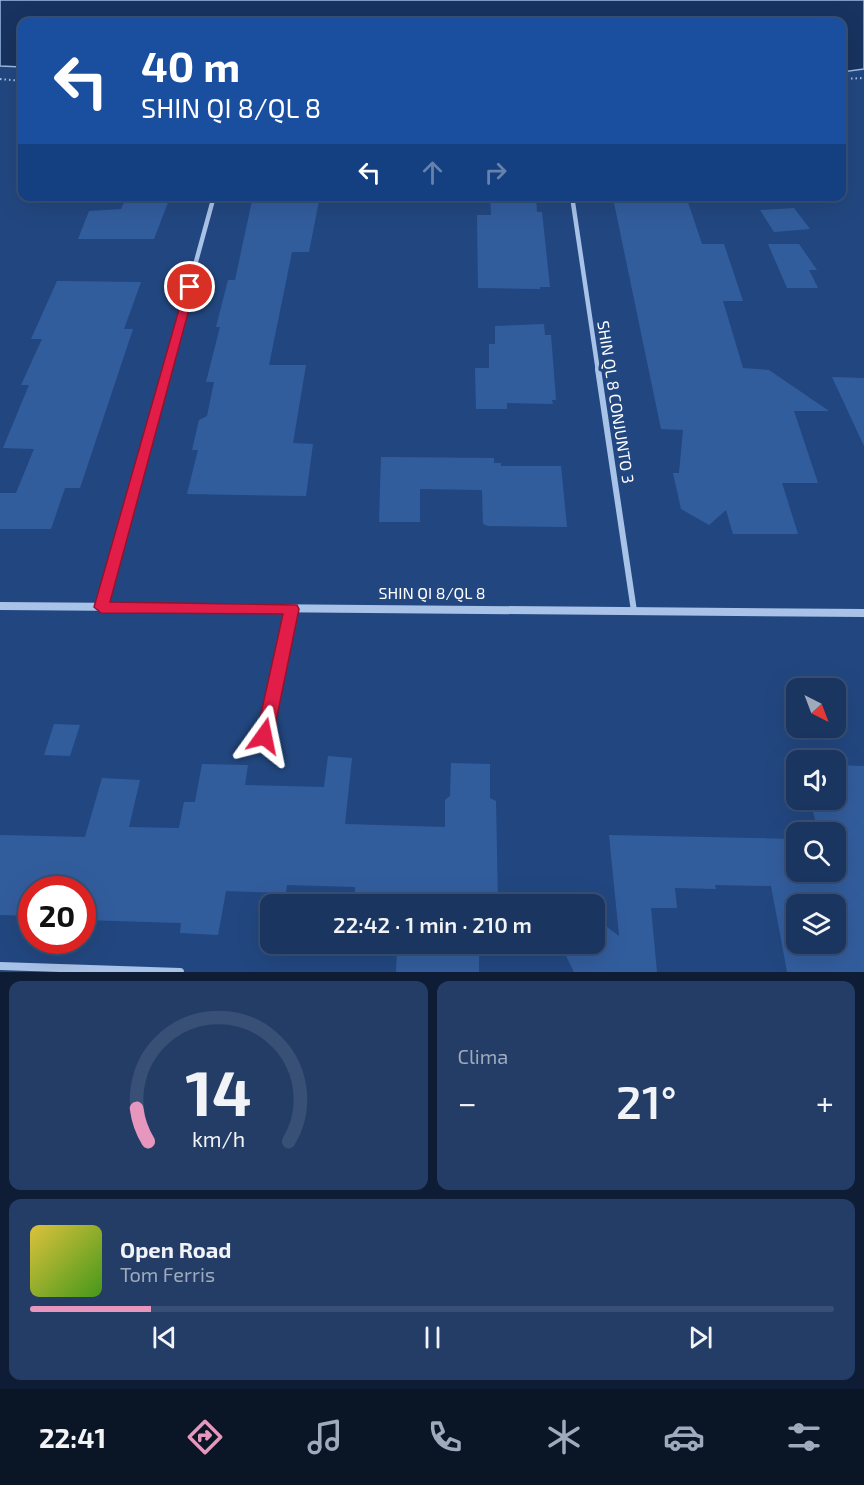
<!DOCTYPE html>
<html lang="pt">
<head>
<meta charset="utf-8">
<style>
	:root { --surface:#1a3560; --page:#233d66; --text:#f1f3f6; --muted:#9fabbd; --line:#385075; --accent:#e797bd }
	body { margin:0; font-family:"Exo 2",sans-serif; background:var(--page); color:var(--text); height:100vh; display:flex; flex-direction:column; font-size:22px; white-space:nowrap }
	* { box-sizing:border-box; margin:0 }
	p { font-size:20px; color:var(--muted) }
	.icon { flex:none; width:33px; height:33px; fill:none; stroke:currentColor; stroke-width:2; stroke-linecap:round; stroke-linejoin:round }
	.map { position:relative; height:972px; overflow:hidden }
	.details { display:flex; flex-direction:column; gap:9px; padding:9px; background:#0e1d35; flex:1 }
	.details>* { flex:none }
	.hud { position:absolute; left:18px; top:18px; width:828px; height:183px; border-radius:12px; box-shadow:0 6px 24px #0002,0 0 0 2px var(--line); background:#1a4fa0; color:#fff; overflow:hidden }
	.needle { width:39px; rotate:138deg }
	.controls { position:absolute; left:786px; top:678px; display:grid; gap:12px }
	.controls a { display:grid; place-items:center; width:60px; height:60px; border-radius:12px; background:var(--surface); box-shadow:0 6px 24px #0002,0 0 0 2px var(--line); font-size:30px }
	.speed { position:absolute; left:18px; top:876px; display:flex; gap:12px; font-size:30px; font-weight:700; text-align:center }
	.speed>* { display:grid; place-content:center; width:78px; height:78px; border-radius:50%; background:var(--surface); box-shadow:0 6px 24px #0002,0 0 0 2px var(--line); line-height:1 }
	.speed .limit { border:9px solid #d22; background:#fff; color:#111 }
	.pin { position:absolute; display:grid; place-items:center; width:51px; height:51px; color:#fff; margin:-26px; border:3px solid #fff; border-radius:50%; box-shadow:0 2px 6px #0007 }
	.me { position:absolute; width:66px; margin:-33px; rotate:12deg; stroke-linejoin:round; filter:drop-shadow(0 0 4px #0008) }
	.turn { display:flex; align-items:center; gap:21px; height:126px; padding:0 24px; font-size:27px }
	.turn .icon { width:78px; height:78px; stroke-width:2.5 }
	.turn b { display:block; font-size:42px; line-height:51px }
	.lanes { display:flex; align-items:center; height:57px; padding:0 24px; background:#0003; justify-content:center; gap:30px; direction:ltr }
	.lanes .off { opacity:.35 }
	.big { font-size:45px; font-weight:600; line-height:1.1 }
	.details .widget { flex:1; display:flex; flex-direction:column; justify-content:center; gap:9px; min-width:0; padding:0 21px; border-radius:12px; background:var(--page) }
	.details .dial { align-items:center; gap:0 }
	.dial svg { height:156px; overflow:visible; fill:none; stroke:var(--line); stroke-width:7; stroke-linecap:round; text-anchor:middle }
	.dial text { fill:var(--text); stroke:none }
	.song { display:flex; align-items:center; gap:18px }
	.cover { width:72px; height:72px; border-radius:9px; background:linear-gradient(135deg,hsl(50 70% 55%),hsl(100 70% 35%)) }
	.played { height:6px; border-radius:3px; background:linear-gradient(90deg,var(--accent) 15%,var(--line) 15%) }
	.keys { display:flex; justify-content:space-around; direction:ltr }
	.heat { display:flex; justify-content:space-between; align-items:center; font-size:33px; direction:ltr }
	.details .tiles { flex:1; display:grid; gap:9px; grid-template-columns:1fr 1fr }
	.widget:last-child { grid-column:span 2 }
	.trip { position:absolute; left:260px; top:894px; width:345px; height:60px; border-radius:12px; background:var(--surface); box-shadow:0 6px 24px #0002,0 0 0 2px var(--line); font-weight:600; line-height:60px; text-align:center }
	.tab-bar { display:flex; height:96px; justify-content:space-around; align-items:center; background:#0a1526; color:var(--muted) }
	.tab-bar .icon { width:42px; height:42px }
	.tab-bar .on { color:var(--accent) }
	.tab-bar b { font-size:27px; color:var(--text) }
	.map>svg:first-child { display:block }
	.water { fill:#183360; stroke:#9dbce8; stroke-width:1.5 }
	.building { fill:#325d9d; fill-rule:evenodd }
	.lines { fill:none; stroke-linecap:round; stroke-linejoin:round }
	.path { stroke:#a9c2e7; stroke-width:2; stroke-dasharray:1.5 3; stroke-linecap:butt }
	.service-far1 { stroke:#a9c2e7; stroke-width:4.5 }
	.service { stroke:#a9c2e7; stroke-width:6 }
	.minor-far2 { stroke:#a9c2e7; stroke-width:4.5 }
	.minor-far1 { stroke:#a9c2e7; stroke-width:6 }
	.minor { stroke:#a9c2e7; stroke-width:8 }
	.tertiary { fill:#a9c2e7; fill-rule:evenodd }
	.route { fill:#e11d48; stroke:#92132f; stroke-width:1.5 }
	.labels { text-anchor:middle; stroke-width:6; stroke-linejoin:round; paint-order:stroke }
	.street-label { font-size:16px; fill:#fff; stroke:#224780 }
</style>
</head>
<body>
<div class="map">
<svg width="864" height="972" viewBox="0 0 864 972">
	<rect width="100%" height="100%" fill="#224780"/>
	<polygon class="water" points="0,0 864,0 864,69 842,72 842,22 22,22 22,67 0,66"/>
	<g class="building">
		<polygon points="253,196 320,196 309,252 292,252 269,365 306,365 293,443 313,444 306,496 187,494 198,450 192,450 199,420 207,416 214,382 206,382 220,327 216,327 228,280 235,280"/>
		<polygon points="490,197 536,197 537,212 542,212 550,287 540,287 540,289 478,288 477,215 491,215"/>
		<polygon points="126,198 169,200 154,239 78,239 89,211 121,209"/>
		<polygon points="613,198 687,199 702,244 724,244 743,301 723,301 743,368 769,370 829,411 794,411 818,483 782,483 798,534 733,534 726,510 709,525 681,509 673,473 679,473 683,430 661,429"/>
		<polygon points="794,208 810,229 774,232 760,210"/>
		<polygon points="768,244 799,244 817,270 809,270 818,288 787,288"/>
		<polygon points="57,281 141,282 124,329 133,329 80,488 65,488 51,529 0,529 0,493 16,493 34,449 3,448 29,385 21,385 42,339 31,339"/>
		<polygon points="544,324 545,335 551,335 556,400 552,400 553,404 507,403 507,409 476,409 475,368 489,368 489,344 495,344 495,326"/>
		<polygon points="832,377 864,378 864,446"/>
		<polygon points="381,457 494,458 494,463 501,463 501,466 561,466 567,527 488,526 483,524 482,490 420,489 420,522 379,522"/>
		<polygon points="54,724 80,725 70,756 44,755"/>
		<polygon points="328,756 352,758 345,824 445,827 445,800 450,796 451,763 490,764 490,798 496,801 498,904 355,904 355,887 287,885 286,893 226,891 218,935 180,933 181,923 82,920 82,890 32,890 32,916 0,915 0,835 85,837 102,778 140,780 129,827 179,828 184,802 195,802 202,764 248,765 245,785 324,787"/>
		<path d="M836,765l28,1v206h-77l-16,-86 -56,-1 1,4 -41,-1 2,20h-26l6,64h-83l-14,-28h34v-27l25,19 -10,-101 187,4v33h40v-40h-18l-8,-32h26zM796,904h40v40h-40z"/>
		<polygon points="392,944 479,944 479,972 396,972 397,949"/>
	</g>
	<g class="lines">
		<g class="path">
			<polyline points="0,79 22,81"/>
			<polyline points="842,79 864,78"/>
		</g>
		<polyline class="service-far1" points="286,635 292,609"/>
		<polyline class="service" points="264,736 287,634"/>
		<g class="minor-far2">
			<polyline points="572,196 598,371"/>
			<polyline points="166,371 214,196"/>
		</g>
		<g class="minor-far1">
			<polyline points="598,369 634,611"/>
			<polyline points="101,607 166,369"/>
		</g>
		<polyline class="minor" points="0,966 180,972"/>
		<polygon class="tertiary" points="0,602 864,609 864,617 0,610"/>
	</g>
	<polygon class="route" points="186,285 195,287 110,602 297,605 299,609 273,736 270,741 258,741 256,736 283,614 101,613 94,607"/>
	<g class="labels">
		<g class="street-label">
			<text transform="translate(616 402) rotate(81)" y="6">SHIN QL 8 CONJUNTO 3</text>
			<text x="432" y="599">SHIN QI 8/QL 8</text>
		</g>
	</g>
</svg>
<div class="controls">
<a><svg class="needle" viewBox="-14 -14 28 28"><path d="M0-13l5 13h-10z" fill="#e53935"/><path d="M0 13l5-13h-10z" fill="#9fabbd"/></svg></a>
<a><svg class="icon" aria-label="sound" viewBox="0 0 24 24"><path d="M4 9h4l5-4v14l-5-4H4zM17 9q2 3 0 6"/></svg></a>
<a><svg class="icon" aria-label="search" viewBox="0 0 24 24"><circle cx="10" cy="10" r="6"/><path d="M15 15l6 6"/></svg></a>
<a><svg class="icon" aria-label="layers" viewBox="0 0 24 24"><path d="M12 4l9 5-9 5-9-5zM3 14l9 5 9-5"/></svg></a>
</div>
<div class="speed"><div class="limit">20</div></div>
<div class="pin" style="left:190px;top:287px;background:#d93025"><svg class="icon" aria-label="arrive" viewBox="0 0 24 24"><path d="M6 21V4h12l-3 4 3 4H6"/></svg></div>
<svg class="me" style="left:264px;top:736px" viewBox="-20 -20 40 40"><path d="M0-17L14 15 0 8-14 15z" fill="#e11d48" stroke="#fff" stroke-width="4"/></svg>
<div class="trip">22:42 · 1 min · 210 m</div>
<div class="hud">
<div class="turn"><svg class="icon" aria-label="left" viewBox="0 0 24 24"><path d="M17 20v-9H6M10 6l-5 5 5 5"/></svg><div><b>40 m</b>SHIN QI 8/QL 8</div></div>
<div class="lanes"><svg class="icon" aria-label="left" viewBox="0 0 24 24"><path d="M17 20v-9H6M10 6l-5 5 5 5"/></svg><svg class="icon off" aria-label="ahead" viewBox="0 0 24 24"><path d="M12 20V5M6 11l6-6 6 6"/></svg><svg class="icon off" aria-label="right" viewBox="0 0 24 24"><path d="M7 20v-9h11M14 6l5 5-5 5"/></svg></div>
</div>
</div>
<section class="details">
<div class="tiles">
<div class="widget dial"><svg viewBox="0 0 100 80">
<path d="M14 69A42 42 0 1 1 86 69"/>
<path d="M14 69A42 42 0 0 1 8 52" stroke="#e797bd"/>
<text x="50" y="56" font-size="32" font-weight="700">14</text>
<text x="50" y="72" font-size="11">km/h</text>
</svg></div>
<div class="widget"><p>Clima</p>
<div class="heat"><a>−</a><b class="big">21°</b><a>+</a></div>
</div>
<div class="widget">
<div class="song"><i class="cover"></i><div><b>Open Road</b><p>Tom Ferris</p></div></div>
<div class="played"></div>
<div class="keys"><svg class="icon" aria-label="previous" viewBox="0 0 24 24"><path d="M18 5L8 12l10 7zM5 5v14"/></svg><svg class="icon" aria-label="pause" viewBox="0 0 24 24"><path d="M8 5v14M16 5v14"/></svg><svg class="icon" aria-label="next" viewBox="0 0 24 24"><path d="M6 5l10 7-10 7zM19 5v14"/></svg></div>
</div>
</div>
</section>
<nav class="tab-bar">
<b>22:41</b>
<svg class="icon on" aria-label="directions" viewBox="0 0 24 24"><path d="M12 3l9 9-9 9-9-9zM9 14v-3h6M13 9l2 2-2 2"/></svg>
<svg class="icon" aria-label="music" viewBox="0 0 24 24"><path d="M9 18V5l10-2v13"/><circle cx="6" cy="18" r="3"/><circle cx="16" cy="16" r="3"/></svg>
<svg class="icon" aria-label="phone" viewBox="0 0 24 24"><path d="M5 4h4l2 5-3 2q2 4 5 5l2-3 5 2v4C11 20 4 13 5 4z"/></svg>
<svg class="icon" aria-label="climate" viewBox="0 0 24 24"><path d="M12 3v18M4 7l16 10M4 17L20 7"/></svg>
<svg class="icon" aria-label="car" viewBox="0 0 24 24"><path d="M5 17H2v-5l4-1 3-4h7l3 4 3 1v5h-3M9 17h6M6 11h13"/><circle cx="7" cy="17" r="2"/><circle cx="17" cy="17" r="2"/></svg>
<svg class="icon" aria-label="filters" viewBox="0 0 24 24"><path d="M4 7h16M4 17h16"/><circle cx="9" cy="7" r="2"/><circle cx="15" cy="17" r="2"/></svg>
</nav>
</body>
</html>
